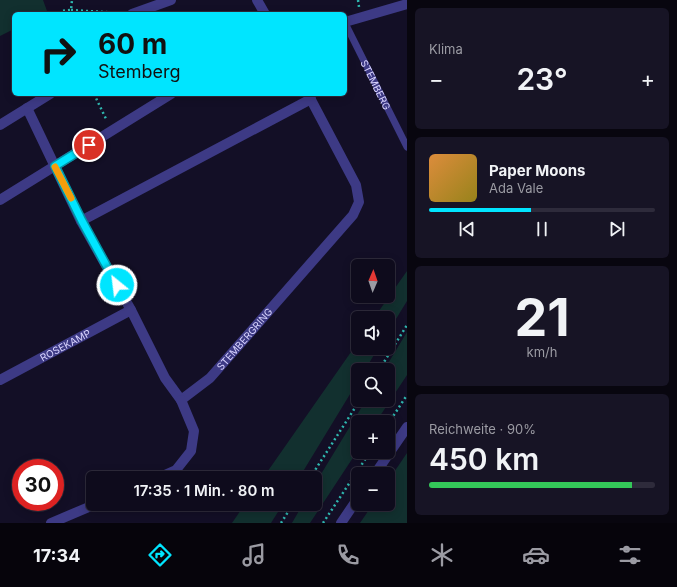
<!DOCTYPE html>
<html lang="de">
<head>
<meta charset="utf-8">
<style>
	:root { --surface:#0e0b1c; --page:#171425; --text:#f1f3f6; --muted:#9b9ba3; --line:#2e2b3b; --accent:#00e5ff }
	body { margin:0; font-family:Inter,sans-serif; background:var(--page); color:var(--text); height:100vh; display:flex; flex-direction:column; font-size:15px; white-space:nowrap }
	* { box-sizing:border-box; margin:0 }
	p { font-size:13px; color:var(--muted) }
	.icon { flex:none; width:22px; height:22px; fill:none; stroke:currentColor; stroke-width:2; stroke-linecap:round; stroke-linejoin:round }
	.map { position:relative; flex:1; overflow:hidden }
	.details { display:flex; flex-direction:column; gap:8px; padding:8px; background:#08060f; width:270px }
	.details>* { flex:none }
	.top-card { position:absolute; left:12px; top:12px; width:335px; height:84px; border-radius:6px; box-shadow:0 2px 10px #0003,0 0 0 1px var(--line); background:#00e5ff; color:#111; overflow:hidden }
	.needle { width:26px; rotate:2deg }
	.tools { position:absolute; left:351px; top:259px; display:grid; gap:8px }
	.tools a { display:grid; place-items:center; width:44px; height:44px; border-radius:6px; background:var(--surface); box-shadow:0 2px 10px #0003,0 0 0 1px var(--line); font-size:20px }
	.speed { position:absolute; left:12px; top:459px; display:flex; gap:8px; font-size:20px; font-weight:700; text-align:center }
	.speed>* { display:grid; place-content:center; width:52px; height:52px; border-radius:50%; background:var(--surface); box-shadow:0 2px 10px #0003,0 0 0 1px var(--line); line-height:1 }
	.speed .limit { border:6px solid #d22; background:#fff; color:#111 }
	.pin { position:absolute; display:grid; place-items:center; width:34px; height:34px; color:#fff; margin:-17px; border:2px solid #fff; border-radius:50%; box-shadow:0 1px 4px #0007 }
	.me { position:absolute; width:44px; margin:-22px; rotate:331deg; stroke-linejoin:round; filter:drop-shadow(0 0 3px #0008) }
	.turn { display:flex; align-items:center; gap:14px; height:84px; padding:0 20px; font-size:18px }
	.turn .icon { width:52px; height:52px; stroke-width:2.5 }
	.turn b { display:block; font-size:28px; line-height:34px }
	.big { font-size:30px; font-weight:600; line-height:1.1 }
	.details .widget { flex:1; display:flex; flex-direction:column; justify-content:center; gap:6px; min-width:0; padding:0 14px; border-radius:6px; background:var(--page) }
	.details .dial { align-items:center; gap:0 }
	.dial b { font-size:52px; line-height:1 }
	.song { display:flex; align-items:center; gap:12px }
	.cover { width:48px; height:48px; border-radius:6px; background:linear-gradient(135deg,hsl(30 70% 55%),hsl(50 70% 35%)) }
	.played { height:4px; border-radius:2px; background:linear-gradient(90deg,var(--accent) 45%,var(--line) 45%) }
	.keys { display:flex; justify-content:space-around; direction:ltr }
	.heat { display:flex; justify-content:space-between; align-items:center; font-size:22px; direction:ltr }
	.charge { height:6px; border-radius:3px; background:linear-gradient(90deg,#34c759 90%,var(--line) 0) }
	.trip { position:absolute; left:86px; top:471px; width:236px; height:40px; border-radius:6px; background:var(--surface); box-shadow:0 2px 10px #0003,0 0 0 1px var(--line); font-weight:600; line-height:40px; text-align:center }
	.dock { display:flex; height:64px; justify-content:space-around; align-items:center; background:#06040b; color:var(--muted) }
	.dock .icon { width:28px; height:28px }
	.dock .selected { color:var(--accent) }
	.dock b { font-size:18px; color:var(--text) }
	main { display:flex; flex:1; min-height:0 }
	.map>svg:first-child { display:block }
	.green { fill:#12302f }
	.lines { fill:none; stroke-linecap:round; stroke-linejoin:round }
	.path { stroke:#2fb8b0; stroke-width:2.5; stroke-dasharray:2 3; stroke-linecap:butt }
	.service { stroke:#3d3a85; stroke-width:7 }
	.minor { stroke:#3d3a85; stroke-width:10 }
	.tertiary { stroke:#3d3a85; stroke-width:10 }
	.route-casing { stroke:#0095a6; stroke-width:10 }
	.route { stroke:#00e5ff; stroke-width:7 }
	.slow { stroke:#f59e0b; stroke-width:7 }
	.labels { text-anchor:middle; stroke-width:4; stroke-linejoin:round; paint-order:stroke }
	.street-label { font-size:10px; fill:#d9d4ff; stroke:#130f26 }
</style>
</head>
<body>
<main>
<div class="map">
<svg width="407" height="523" viewBox="0 0 407 523">
	<rect width="100%" height="100%" fill="#130f26"/>
	<g class="green">
		<polygon points="0,0 43,0 47,11 41,14 14,14 14,29 0,36"/>
		<polygon points="407,271 407,301 388,332 388,318 374,318"/>
		<polygon points="407,332 407,375 376,422 358,422 358,450 310,523 292,523 303,504 315,504 315,484 366,400 388,400 388,370 384,370"/>
		<polygon points="358,342 358,348 378,348 365,370 358,370 358,381 299,478 263,478"/>
		<polygon points="407,453 407,523 360,523 373,504 388,504 388,481"/>
		<polygon points="245,504 283,504 271,523 232,523"/>
	</g>
	<g class="lines">
		<g class="path">
			<polyline points="358,0 359,7"/>
			<polyline points="71,10 121,13"/>
			<polyline points="61,14 61,11 71,10 72,0"/>
			<polyline points="94,94 107,121"/>
			<polyline points="379,370 407,325"/>
			<polyline points="388,424 407,395"/>
			<polyline points="310,478 360,400"/>
			<polyline points="281,523 293,504"/>
			<polyline points="323,523 370,452"/>
		</g>
		<path class="service" id="s1" d="M345,23l62,124"/>
		<g class="minor">
			<polyline points="257,0 265,14"/>
			<polyline points="132,14 171,0"/>
			<polyline points="345,22 407,4"/>
			<path id="s2" d="M27,108l54,113 50,89 34,68 16,22 29,-22 143,-163 6,-13 -3,-17 -48,-91"/>
			<polyline points="0,125 50,94"/>
			<polyline points="0,200 171,94"/>
			<polyline points="81,221 311,99"/>
			<path id="s3" d="M0,380l131,-70"/>
			<polyline points="158,478 176,470 191,451 194,431 181,400"/>
			<polyline points="51,523 96,504"/>
		</g>
		<g class="tertiary">
			<polyline points="375,474 407,427"/>
			<polyline points="341,523 358,498"/>
		</g>
	</g>
	<g class="lines">
		<g class="route-casing">
			<polyline id="route" points="89,145 55,166 82,221 117,285"/>
		</g>
		<use href="#route" class="route"/>
		<polyline class="slow" points="55,167 71,198"/>
	</g>
	<g class="labels">
		<g class="street-label">
			<text dy="4" stroke="none"><textPath href="#s1" startOffset="69">STEMBERG</textPath></text>
			<text dy="4" stroke="none"><textPath href="#s2" startOffset="419">STEMBERGRING</textPath></text>
			<text dy="4" stroke="none"><textPath href="#s3" startOffset="74">ROSEKAMP</textPath></text>
		</g>
	</g>
</svg>
<div class="tools">
<a><svg class="needle" viewBox="-14 -14 28 28"><path d="M0-13l5 13h-10z" fill="#e53935"/><path d="M0 13l5-13h-10z" fill="#9b9ba3"/></svg></a>
<a><svg class="icon" aria-label="sound" viewBox="0 0 24 24"><path d="M4 9h4l5-4v14l-5-4H4zM17 9q2 3 0 6"/></svg></a>
<a><svg class="icon" aria-label="search" viewBox="0 0 24 24"><circle cx="10" cy="10" r="6"/><path d="M15 15l6 6"/></svg></a>
<a>+</a>
<a>−</a>
</div>
<div class="speed"><div class="limit">30</div></div>
<div class="pin" style="left:89px;top:145px;background:#d93025"><svg class="icon" aria-label="arrive" viewBox="0 0 24 24"><path d="M6 21V4h12l-3 4 3 4H6"/></svg></div>
<svg class="me" style="left:117px;top:285px" viewBox="-20 -20 40 40"><circle r="17" fill="#00e5ff" stroke="#fff" stroke-width="3"/><path d="M0-11L8 9 0 5-8 9z" fill="#fff"/></svg>
<div class="trip">17:35 · 1 Min. · 80 m</div>
<div class="top-card">
<div class="turn"><svg class="icon" aria-label="right" viewBox="0 0 24 24"><path d="M7 20v-9h11M14 6l5 5-5 5"/></svg><div><b>60 m</b>Stemberg</div></div>
</div>
</div>
<section class="details">
<div class="widget"><p>Klima</p>
<div class="heat"><a>−</a><b class="big">23°</b><a>+</a></div>
</div>
<div class="widget">
<div class="song"><i class="cover"></i><div><b>Paper Moons</b><p>Ada Vale</p></div></div>
<div class="played"></div>
<div class="keys"><svg class="icon" aria-label="previous" viewBox="0 0 24 24"><path d="M18 5L8 12l10 7zM5 5v14"/></svg><svg class="icon" aria-label="pause" viewBox="0 0 24 24"><path d="M8 5v14M16 5v14"/></svg><svg class="icon" aria-label="next" viewBox="0 0 24 24"><path d="M6 5l10 7-10 7zM19 5v14"/></svg></div>
</div>
<div class="widget dial"><b>21</b><p>km/h</p></div>
<div class="widget"><p>Reichweite · 90%</p><b class="big">450 km</b><div class="charge"></div></div>
</section>
</main>
<nav class="dock">
<b>17:34</b>
<svg class="icon selected" aria-label="directions" viewBox="0 0 24 24"><path d="M12 3l9 9-9 9-9-9zM9 14v-3h6M13 9l2 2-2 2"/></svg>
<svg class="icon" aria-label="music" viewBox="0 0 24 24"><path d="M9 18V5l10-2v13"/><circle cx="6" cy="18" r="3"/><circle cx="16" cy="16" r="3"/></svg>
<svg class="icon" aria-label="phone" viewBox="0 0 24 24"><path d="M5 4h4l2 5-3 2q2 4 5 5l2-3 5 2v4C11 20 4 13 5 4z"/></svg>
<svg class="icon" aria-label="climate" viewBox="0 0 24 24"><path d="M12 3v18M4 7l16 10M4 17L20 7"/></svg>
<svg class="icon" aria-label="car" viewBox="0 0 24 24"><path d="M5 17H2v-5l4-1 3-4h7l3 4 3 1v5h-3M9 17h6M6 11h13"/><circle cx="7" cy="17" r="2"/><circle cx="17" cy="17" r="2"/></svg>
<svg class="icon" aria-label="filters" viewBox="0 0 24 24"><path d="M4 7h16M4 17h16"/><circle cx="9" cy="7" r="2"/><circle cx="15" cy="17" r="2"/></svg>
</nav>
</body>
</html>
